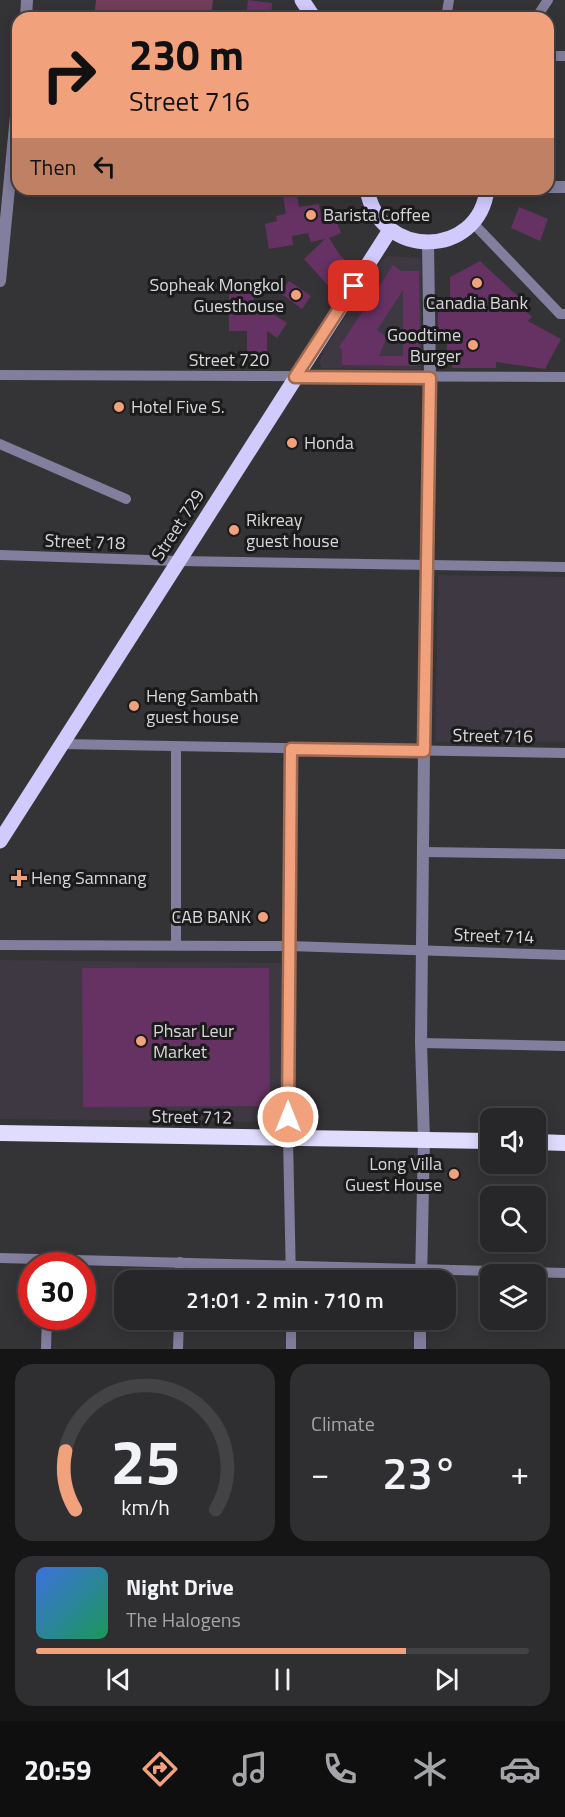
<!DOCTYPE html>
<html lang="en">
<head>
<meta charset="utf-8">
<style>
	:root { --surface:#272628; --page:#2f2e30; --text:#f1f3f6; --muted:#a4a5a8; --line:#434345; --accent:#f1a17c }
	body { margin:0; font-family:"Titillium Web",sans-serif; background:var(--page); color:var(--text); height:100vh; display:flex; flex-direction:column; font-size:22px; white-space:nowrap }
	* { box-sizing:border-box; margin:0 }
	p { font-size:20px; color:var(--muted) }
	.icon { flex:none; width:33px; height:33px; fill:none; stroke:currentColor; stroke-width:2; stroke-linecap:round; stroke-linejoin:round }
	.map { position:relative; height:1349px; overflow:hidden }
	.panel { display:flex; flex-direction:column; gap:15px; padding:15px; background:#151516; flex:1 }
	.panel>* { flex:none }
	.guide { position:absolute; left:12px; top:12px; width:542px; height:183px; border-radius:18px; box-shadow:0 3px 15px #0003,0 0 0 2px var(--line); background:#f1a17c; color:#111; overflow:hidden }
	.fabs { position:absolute; left:480px; top:1108px; display:grid; gap:12px }
	.fabs a { display:grid; place-items:center; width:66px; height:66px; border-radius:12px; background:var(--surface); box-shadow:0 3px 15px #0003,0 0 0 2px var(--line); font-size:30px }
	.speed { position:absolute; left:18px; top:1252px; display:flex; gap:12px; font-size:30px; font-weight:700; text-align:center }
	.speed>* { display:grid; place-content:center; width:78px; height:78px; border-radius:50%; background:var(--surface); box-shadow:0 3px 15px #0003,0 0 0 2px var(--line); line-height:1 }
	.speed .limit { border:9px solid #d22; background:#fff; color:#111 }
	.pin { position:absolute; display:grid; place-items:center; width:51px; height:51px; color:#fff; margin:-26px; border-radius:12px; box-shadow:0 3px 9px #0006 }
	.me { position:absolute; width:66px; margin:-33px; rotate:0deg; stroke-linejoin:round; filter:drop-shadow(0 0 4px #0008) }
	.turn { display:flex; align-items:center; gap:21px; height:126px; padding:0 18px; font-size:27px }
	.turn .icon { width:78px; height:78px; stroke-width:2.5 }
	.turn b { display:block; font-size:42px; line-height:51px }
	.then { display:flex; align-items:center; height:57px; padding:0 18px; background:#0003; gap:12px; font-size:22px }
	.big { font-size:45px; font-weight:600; line-height:1.1 }
	.panel .card { flex:1; display:flex; flex-direction:column; justify-content:center; gap:9px; min-width:0; padding:0 21px; border-radius:18px; background:var(--page) }
	.panel .dial { align-items:center; gap:0 }
	.dial svg { height:156px; overflow:visible; fill:none; stroke:var(--line); stroke-width:7; stroke-linecap:round; text-anchor:middle }
	.dial text { fill:var(--text); stroke:none }
	.song { display:flex; align-items:center; gap:18px }
	.cover { width:72px; height:72px; border-radius:9px; background:linear-gradient(135deg,hsl(220 70% 55%),hsl(150 70% 35%)) }
	.played { height:6px; border-radius:3px; background:linear-gradient(90deg,var(--accent) 75%,var(--line) 75%) }
	.keys { display:flex; justify-content:space-around; direction:ltr }
	.heat { display:flex; justify-content:space-between; align-items:center; font-size:33px; direction:ltr }
	.panel .tiles { flex:1; display:grid; gap:15px; grid-template-columns:1fr 1fr }
	.card:last-child { grid-column:span 2 }
	.trip { position:absolute; left:114px; top:1270px; width:342px; height:60px; border-radius:18px; background:var(--surface); box-shadow:0 3px 15px #0003,0 0 0 2px var(--line); font-weight:600; line-height:60px; text-align:center }
	.tabs { display:flex; height:96px; justify-content:space-around; align-items:center; background:#100f10; color:var(--muted) }
	.tabs .icon { width:42px; height:42px }
	.tabs .selected { color:var(--accent) }
	.tabs b { font-size:27px; color:var(--text) }
	.map>svg:first-child { display:block }
	.built { fill:#3d3841 }
	.green { fill:#713e59 }
	.building { fill:#663264; fill-rule:evenodd }
	.lines { fill:none; stroke-linecap:round; stroke-linejoin:round }
	.minor { stroke:#827e9d; stroke-width:10 }
	.tertiary { stroke:#827e9d; stroke-width:12 }
	.primary { stroke:#d0cafd; stroke-width:15 }
	.trunk { stroke:#e0dcfe; stroke-width:16 }
	.route-casing { stroke:#9d6951; stroke-width:15 }
	.route { stroke:#f1a17c; stroke-width:10 }
	.poi-dot { fill:#f1a17c; stroke:#1c1b1c; stroke-width:2 }
	.labels { text-anchor:middle; stroke-width:6; stroke-linejoin:round; paint-order:stroke }
	.poi-label { font-size:18px; fill:#d7d6d8; stroke:#1c1b1c; text-anchor:start }
	.street-label { font-size:18px; fill:#d7d6d8; stroke:#1c1b1c }
</style>
</head>
<body>
<div class="map">
<svg width="565" height="1349" viewBox="0 0 565 1349">
	<rect width="100%" height="100%" fill="#343336"/>
	<g class="built">
		<polygon points="387,256 421,258 421,370 321,368 320,361 324,349 381,262"/>
		<polygon points="438,575 565,577 565,742 435,742"/>
		<polygon points="0,960 281,963 282,1122 0,1119"/>
	</g>
	<polygon class="green" points="96,0 213,0 211,18 94,18"/>
	<g class="building">
		<polygon points="248,0 272,3 271,18 246,18"/>
		<polygon points="297,195 299,207 319,204 322,222 335,217 341,233 329,238 339,254 353,269 332,290 304,259 325,239 311,242 308,233 292,236 293,245 269,249 265,224 277,221 276,216 286,214 283,197"/>
		<polygon points="519,207 548,219 540,241 511,228"/>
		<polygon points="480,261 523,301 519,305 532,317 528,321 561,339 545,369 496,362 496,368 452,368 452,355 447,355 447,334 438,333 438,309 450,309 450,277"/>
		<path d="M393,265l8,6h18l1,83h-3v12l-75,-1v-15l-3,-3zM403,290v66h-24l7,-17 -2,-4 -7,-5z"/>
		<polygon points="289,281 311,296 302,309 280,293"/>
		<polygon points="229,284 254,285 254,302 287,323 277,338 267,331 267,357 247,357 247,331 229,331"/>
		<polygon points="82,968 269,968 270,1106 83,1107"/>
	</g>
	<g class="lines">
		<g class="minor">
			<polyline points="446,18 449,0"/>
			<polyline points="536,18 548,0"/>
			<polyline points="548,56 565,56"/>
			<polyline points="472,222 560,314 565,314"/>
			<polyline points="0,375 565,377"/>
			<polyline points="0,444 126,499"/>
			<polyline points="0,555 178,561 565,567"/>
			<polyline points="61,744 565,753"/>
			<polyline points="291,749 288,1138 291,1281"/>
			<polyline points="423,852 565,854"/>
			<polyline points="0,945 289,946 565,955"/>
			<polyline points="176,945 176,747"/>
			<polyline points="421,1043 565,1046"/>
			<polyline points="0,1258 565,1273"/>
			<polyline points="179,1281 180,1262"/>
			<polyline points="46,1349 47,1317"/>
			<polyline points="178,1349 179,1320"/>
			<polyline points="291,1349 291,1320"/>
		</g>
		<g class="tertiary">
			<polyline points="26,18 27,0"/>
			<polyline points="548,187 565,187"/>
			<polyline points="0,281 18,95"/>
			<polyline points="421,1281 424,1140 421,1043 424,751 430,377 428,243"/>
			<polyline points="420,1349 420,1320"/>
		</g>
		<g class="primary">
			<polyline points="302,0 314,18"/>
			<path d="M367,189c12,71 112,70 120,0"/>
			<polyline points="0,841 390,230"/>
		</g>
		<g class="trunk">
			<polyline points="0,1133 490,1141"/>
			<polyline points="536,1142 565,1143"/>
		</g>
	</g>
	<g class="lines">
		<g class="route-casing">
			<polyline id="route" points="288,1117 291,749 424,751 430,378 295,377 354,286"/>
		</g>
		<use href="#route" class="route"/>
	</g>
	<g class="poi-dot">
		<circle cx="311" cy="215" r="6"/>
		<circle cx="477" cy="283" r="6"/>
		<circle cx="296" cy="295" r="6"/>
		<circle cx="473" cy="345" r="6"/>
		<circle cx="119" cy="407" r="6"/>
		<circle cx="292" cy="443" r="6"/>
		<circle cx="234" cy="530" r="6"/>
		<circle cx="134" cy="706" r="6"/>
		<path d="M16 869h6v6h6v6h-6v6h-6v-6h-6v-6h6z"/>
		<circle cx="263" cy="917" r="6"/>
		<circle cx="141" cy="1041" r="6"/>
		<circle cx="454" cy="1174" r="6"/>
	</g>
	<g class="labels">
		<g class="poi-label">
			<text x="323" y="221">Barista Coffee</text>
			<text x="284" y="291" text-anchor="end">Sopheak Mongkol<tspan x="284" dy="21">Guesthouse</tspan></text>
			<text x="477" y="309" text-anchor="middle">Canadia Bank</text>
			<text x="461" y="341" text-anchor="end">Goodtime<tspan x="461" dy="21">Burger</tspan></text>
			<text x="131" y="413">Hotel Five S.</text>
			<text x="304" y="449">Honda</text>
			<text x="246" y="526">Rikreay<tspan x="246" dy="21">guest house</tspan></text>
			<text x="146" y="702">Heng Sambath<tspan x="146" dy="21">guest house</tspan></text>
			<text x="31" y="884">Heng Samnang</text>
			<text x="251" y="923" text-anchor="end">CAB BANK</text>
			<text x="153" y="1037">Phsar Leur<tspan x="153" dy="21">Market</tspan></text>
			<text x="442" y="1170" text-anchor="end">Long Villa<tspan x="442" dy="21">Guest House</tspan></text>
		</g>
		<g class="street-label">
			<text x="229" y="366">Street 720</text>
			<text transform="translate(178 525) rotate(-57)" y="6">Street 729</text>
			<text transform="translate(85 542) rotate(2)" y="6">Street 718</text>
			<text transform="translate(493 736) rotate(1)" y="6">Street 716</text>
			<text transform="translate(494 936) rotate(2)" y="6">Street 714</text>
			<text transform="translate(192 1117) rotate(1)" y="6">Street 712</text>
		</g>
	</g>
</svg>
<div class="fabs">
<a><svg class="icon" aria-label="sound" viewBox="0 0 24 24"><path d="M4 9h4l5-4v14l-5-4H4zM17 9q2 3 0 6"/></svg></a>
<a><svg class="icon" aria-label="search" viewBox="0 0 24 24"><circle cx="10" cy="10" r="6"/><path d="M15 15l6 6"/></svg></a>
<a><svg class="icon" aria-label="layers" viewBox="0 0 24 24"><path d="M12 4l9 5-9 5-9-5zM3 14l9 5 9-5"/></svg></a>
</div>
<div class="speed"><div class="limit">30</div></div>
<div class="pin" style="left:354px;top:286px;background:#d93025"><svg class="icon" aria-label="arrive" viewBox="0 0 24 24"><path d="M6 21V4h12l-3 4 3 4H6"/></svg></div>
<svg class="me" style="left:288px;top:1117px" viewBox="-20 -20 40 40"><circle r="17" fill="#f1a17c" stroke="#fff" stroke-width="3"/><path d="M0-11L8 9 0 5-8 9z" fill="#fff"/></svg>
<div class="trip">21:01 · 2 min · 710 m</div>
<div class="guide">
<div class="turn"><svg class="icon" aria-label="right" viewBox="0 0 24 24"><path d="M7 20v-9h11M14 6l5 5-5 5"/></svg><div><b>230 m</b>Street 716</div></div>
<div class="then">Then<svg class="icon" aria-label="left" viewBox="0 0 24 24"><path d="M17 20v-9H6M10 6l-5 5 5 5"/></svg></div>
</div>
</div>
<section class="panel">
<div class="tiles">
<div class="card dial"><svg viewBox="0 0 100 80">
<path d="M14 69A42 42 0 1 1 86 69"/>
<path d="M14 69A42 42 0 0 1 9 39" stroke="#f1a17c"/>
<text x="50" y="56" font-size="32" font-weight="700">25</text>
<text x="50" y="72" font-size="11">km/h</text>
</svg></div>
<div class="card"><p>Climate</p>
<div class="heat"><a>−</a><b class="big">23°</b><a>+</a></div>
</div>
<div class="card">
<div class="song"><i class="cover"></i><div><b>Night Drive</b><p>The Halogens</p></div></div>
<div class="played"></div>
<div class="keys"><svg class="icon" aria-label="previous" viewBox="0 0 24 24"><path d="M18 5L8 12l10 7zM5 5v14"/></svg><svg class="icon" aria-label="pause" viewBox="0 0 24 24"><path d="M8 5v14M16 5v14"/></svg><svg class="icon" aria-label="next" viewBox="0 0 24 24"><path d="M6 5l10 7-10 7zM19 5v14"/></svg></div>
</div>
</div>
</section>
<nav class="tabs">
<b>20:59</b>
<svg class="icon selected" aria-label="directions" viewBox="0 0 24 24"><path d="M12 3l9 9-9 9-9-9zM9 14v-3h6M13 9l2 2-2 2"/></svg>
<svg class="icon" aria-label="music" viewBox="0 0 24 24"><path d="M9 18V5l10-2v13"/><circle cx="6" cy="18" r="3"/><circle cx="16" cy="16" r="3"/></svg>
<svg class="icon" aria-label="phone" viewBox="0 0 24 24"><path d="M5 4h4l2 5-3 2q2 4 5 5l2-3 5 2v4C11 20 4 13 5 4z"/></svg>
<svg class="icon" aria-label="climate" viewBox="0 0 24 24"><path d="M12 3v18M4 7l16 10M4 17L20 7"/></svg>
<svg class="icon" aria-label="car" viewBox="0 0 24 24"><path d="M5 17H2v-5l4-1 3-4h7l3 4 3 1v5h-3M9 17h6M6 11h13"/><circle cx="7" cy="17" r="2"/><circle cx="17" cy="17" r="2"/></svg>
</nav>
</body>
</html>
